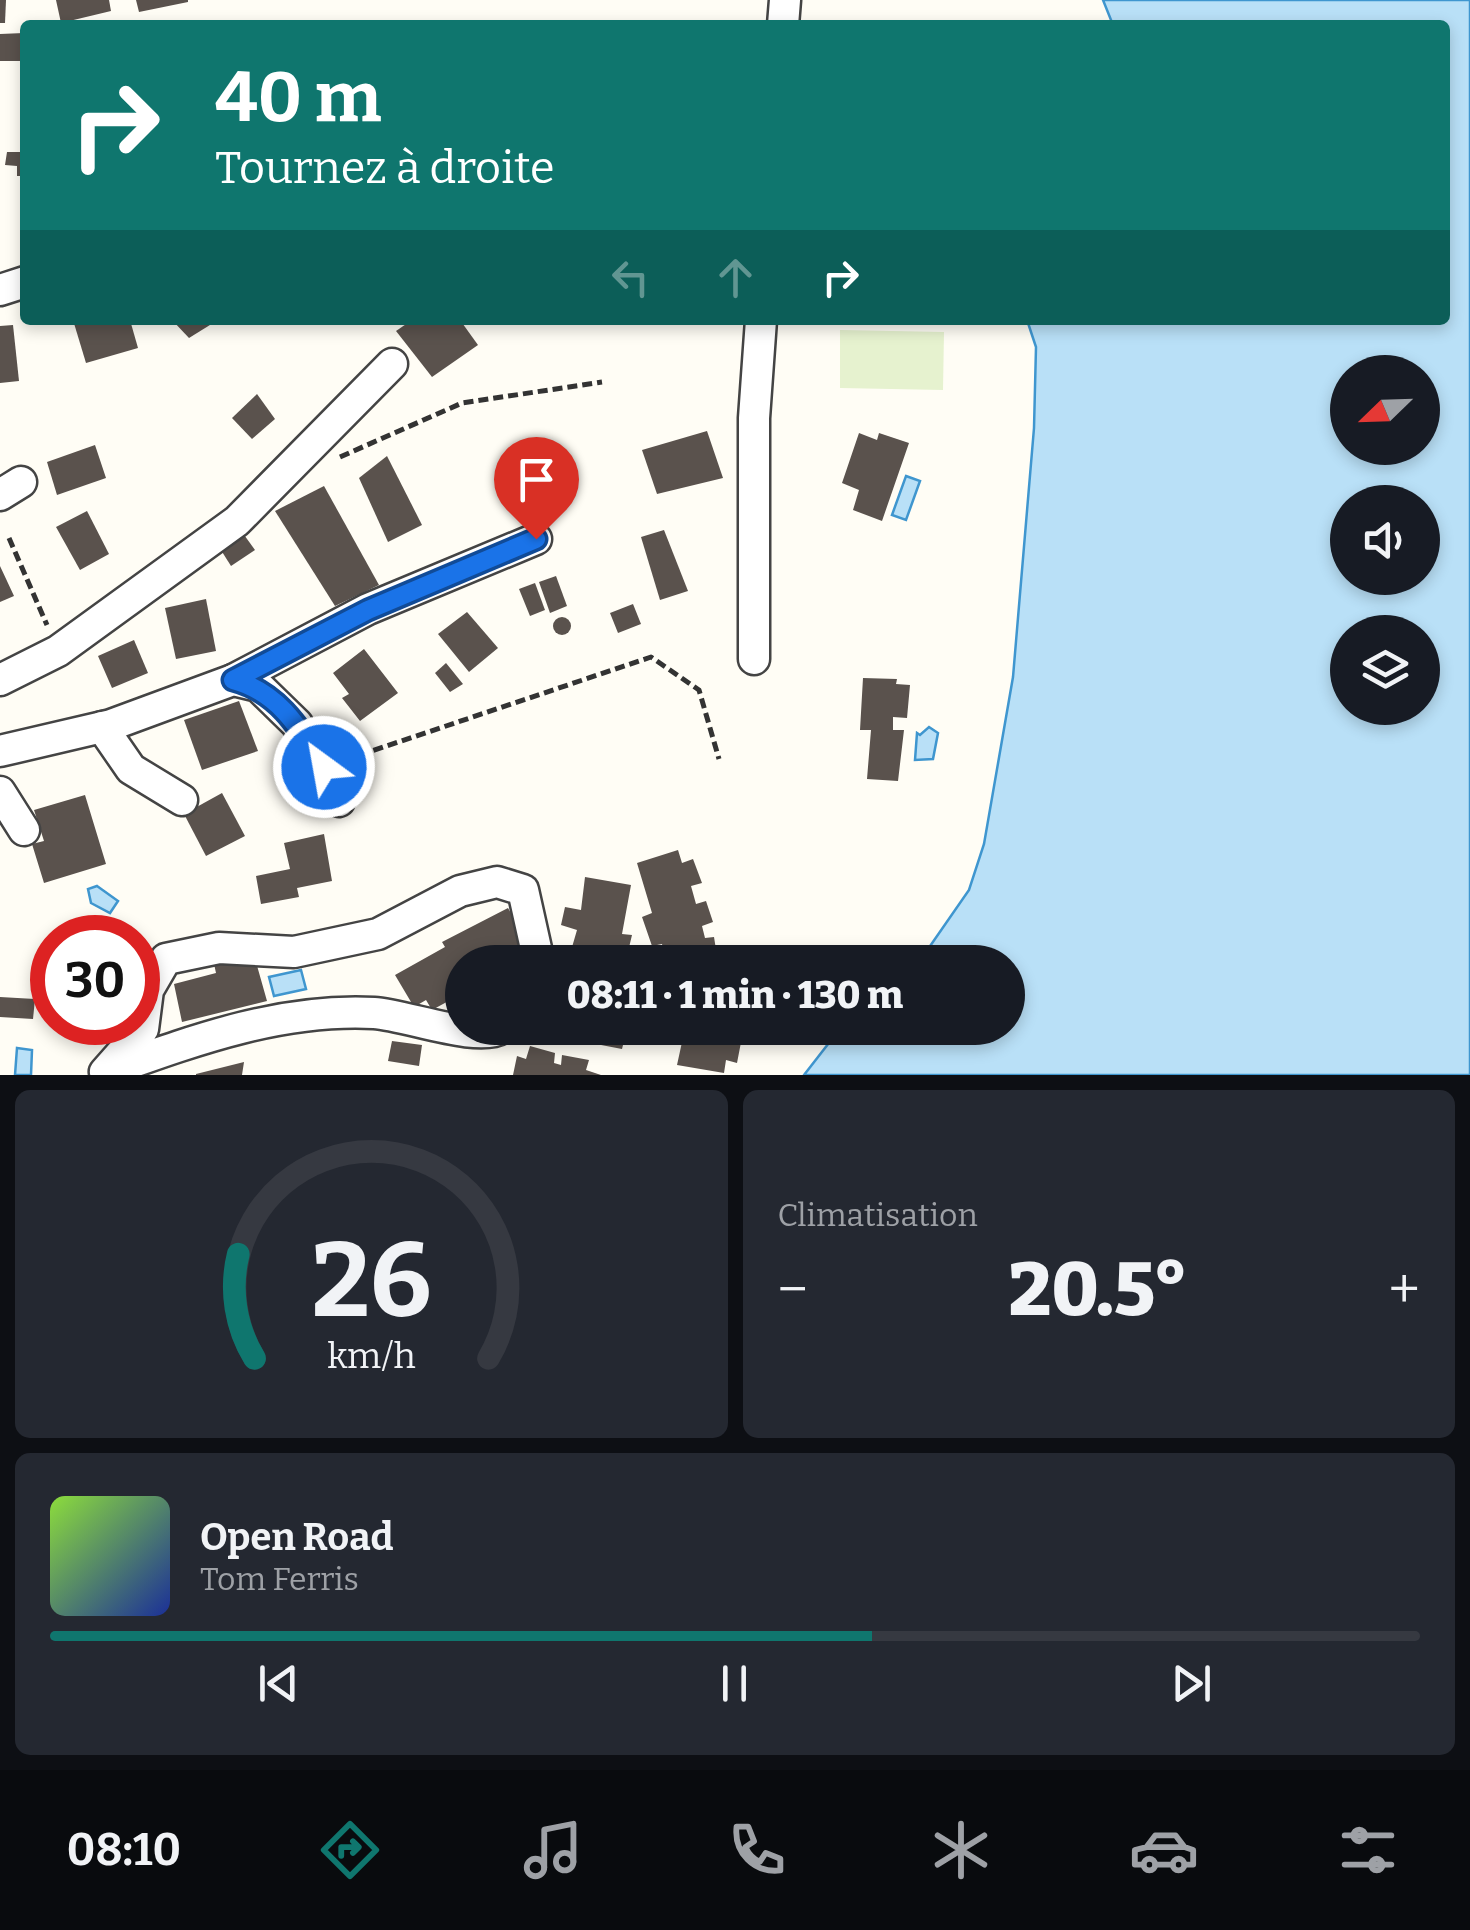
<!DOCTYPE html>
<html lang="fr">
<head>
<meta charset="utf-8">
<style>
	:root { --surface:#171b24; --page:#242831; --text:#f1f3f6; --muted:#9ea1a6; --line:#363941; --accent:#0f766e }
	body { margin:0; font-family:Bitter,serif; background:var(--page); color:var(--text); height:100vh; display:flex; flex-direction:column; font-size:38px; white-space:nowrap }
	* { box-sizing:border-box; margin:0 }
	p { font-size:32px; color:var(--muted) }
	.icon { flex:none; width:55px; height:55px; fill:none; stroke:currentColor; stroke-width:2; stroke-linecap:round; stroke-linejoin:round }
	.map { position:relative; height:1075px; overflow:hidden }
	.drawer { display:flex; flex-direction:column; gap:15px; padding:15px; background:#0d0f14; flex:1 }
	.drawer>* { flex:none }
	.banner { position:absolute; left:20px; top:20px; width:1430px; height:305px; border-radius:10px; box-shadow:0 5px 15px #0003; background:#0f766e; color:#fff; overflow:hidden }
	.needle { width:65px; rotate:247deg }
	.controls { position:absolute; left:1330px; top:355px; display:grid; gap:20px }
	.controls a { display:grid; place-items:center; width:110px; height:110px; border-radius:50%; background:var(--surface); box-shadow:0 5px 15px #0003; font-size:50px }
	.speed { position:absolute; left:30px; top:915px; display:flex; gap:20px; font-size:50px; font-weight:700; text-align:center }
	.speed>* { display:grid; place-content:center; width:130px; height:130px; border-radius:50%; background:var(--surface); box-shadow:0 5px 15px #0003; line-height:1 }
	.speed .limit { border:15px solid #d22; background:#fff; color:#111 }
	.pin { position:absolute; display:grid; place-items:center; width:85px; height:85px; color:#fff; margin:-102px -42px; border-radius:50% 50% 50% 0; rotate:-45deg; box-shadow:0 0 10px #0007 }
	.pin .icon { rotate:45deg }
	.me { position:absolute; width:110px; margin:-55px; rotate:328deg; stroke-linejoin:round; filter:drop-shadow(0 0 8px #0008) }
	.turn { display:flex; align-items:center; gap:35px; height:210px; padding:0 30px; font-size:45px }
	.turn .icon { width:130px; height:130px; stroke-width:2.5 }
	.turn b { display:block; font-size:70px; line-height:85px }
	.lanes { display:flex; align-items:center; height:95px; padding:0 30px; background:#0003; justify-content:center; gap:50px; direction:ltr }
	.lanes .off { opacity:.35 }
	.big { font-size:75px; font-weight:800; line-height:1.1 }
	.drawer .card { flex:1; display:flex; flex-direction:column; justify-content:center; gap:15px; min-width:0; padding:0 35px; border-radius:15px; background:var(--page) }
	.drawer .dial { align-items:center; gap:0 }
	.dial svg { height:260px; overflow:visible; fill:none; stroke:var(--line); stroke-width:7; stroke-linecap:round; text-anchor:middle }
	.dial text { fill:var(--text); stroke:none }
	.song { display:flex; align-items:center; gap:30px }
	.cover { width:120px; height:120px; border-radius:15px; background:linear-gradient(135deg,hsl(90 70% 55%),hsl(230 70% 35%)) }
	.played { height:10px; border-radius:5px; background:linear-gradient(90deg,var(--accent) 60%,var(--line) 60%) }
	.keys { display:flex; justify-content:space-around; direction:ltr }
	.heat { display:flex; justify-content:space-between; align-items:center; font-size:55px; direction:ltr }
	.drawer .tiles { flex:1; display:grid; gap:15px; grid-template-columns:1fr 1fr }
	.card:last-child { grid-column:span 2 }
	.trip { position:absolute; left:445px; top:945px; width:580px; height:100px; border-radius:50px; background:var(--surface); box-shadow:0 5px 15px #0003; font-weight:800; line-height:100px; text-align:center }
	.tabs { display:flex; height:160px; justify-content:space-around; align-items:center; background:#090b0e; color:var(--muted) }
	.tabs .icon { width:70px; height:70px }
	.tabs .on { color:var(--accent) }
	.tabs b { font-size:45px; color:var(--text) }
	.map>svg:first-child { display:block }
	.pitch { fill:#e6f2cf }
	.water { fill:#b9e0f7; stroke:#3f96cf; stroke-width:2.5; fill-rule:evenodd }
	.building { fill:#5a524d }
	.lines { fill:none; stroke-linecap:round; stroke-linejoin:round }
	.minor-casing { stroke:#444; stroke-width:35 }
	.path { stroke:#333; stroke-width:5; stroke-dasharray:10 5; stroke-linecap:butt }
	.minor { stroke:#fff; stroke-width:30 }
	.route-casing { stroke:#114b97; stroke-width:25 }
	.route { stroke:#1a73e8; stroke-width:18 }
</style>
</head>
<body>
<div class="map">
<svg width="1470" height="1075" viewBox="0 0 1470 1075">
	<rect width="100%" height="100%" fill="#fffdf5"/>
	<polygon class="pitch" points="840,330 944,332 943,390 840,388"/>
	<g class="water">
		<path d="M1103,0h367v1075h-666l28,-36 21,-11h155v-66h-89l50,-72 15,-46 29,-167 21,-249 2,-81 -9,-27h418v-295h-332zM1422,372v76h-74v-76zM1422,502v76h-74v-76zM1422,632v76h-74v-76z"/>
		<polygon points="906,476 920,481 906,520 892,515"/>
		<polygon points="929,727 938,733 933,759 915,760 917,733 920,735"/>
		<polygon points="97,886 118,901 110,913 91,903 88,889"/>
		<polygon points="301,970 306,989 274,996 269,977"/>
		<polygon points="17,1048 32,1050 31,1075 15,1075"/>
	</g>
	<g class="building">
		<polygon points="0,0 6,0 5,23 0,23"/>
		<polygon points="56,0 109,0 111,11 61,23"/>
		<polygon points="136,0 188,0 188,2 139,12"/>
		<polygon points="24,33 24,61 0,61 0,34"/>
		<polygon points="7,152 25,152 25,176 17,176 17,166 5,165"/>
		<polygon points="73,320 130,320 138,348 86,363"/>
		<polygon points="172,320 218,320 189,338"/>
		<polygon points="412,320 460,320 478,345 432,377 396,331"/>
		<polygon points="13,325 19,381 0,383 0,326"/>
		<polygon points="257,394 275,419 252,439 232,418"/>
		<polygon points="707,431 723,478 657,494 642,450"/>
		<polygon points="859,433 877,440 879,433 909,443 882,521 853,510 859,490 842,483"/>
		<polygon points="95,445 106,478 57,495 47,462"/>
		<polygon points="387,456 422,525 388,542 359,478"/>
		<polygon points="324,486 379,585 335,606 275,511"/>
		<polygon points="87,511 109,554 80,570 56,527"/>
		<polygon points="664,530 688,591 660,600 641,537"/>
		<polygon points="242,532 255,550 231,566 219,547"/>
		<polygon points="0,566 14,596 0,602"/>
		<polygon points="556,576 567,606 550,613 539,582"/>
		<polygon points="535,583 545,610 530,616 519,589"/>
		<polygon points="206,599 216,651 176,659 165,608"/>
		<polygon points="633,604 641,624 618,633 610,613"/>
		<polygon points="467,612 498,648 469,672 438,634"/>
		<circle cx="562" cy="626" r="9"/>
		<polygon points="134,640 148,673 112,688 98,656"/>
		<polygon points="364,649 398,693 360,721 342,698 349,694 333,673"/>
		<polygon points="446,663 463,684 450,692 435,673"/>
		<polygon points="863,678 897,679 896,684 910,685 907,718 893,717 893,730 904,730 898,781 867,779 871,730 860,730"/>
		<polygon points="239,701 258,751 202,770 184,720"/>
		<polygon points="222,793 245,836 206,856 184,814"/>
		<polygon points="85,795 106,864 44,883 32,844 44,841 34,810"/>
		<polygon points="324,834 332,881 297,888 299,897 261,904 256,876 290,869 284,843"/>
		<polygon points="678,850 682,863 693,859 702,883 691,886 696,904 706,901 713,922 702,926 705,938 714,937 718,962 666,962 662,944 652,946 642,917 652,913 637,863"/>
		<polygon points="585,877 631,885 622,934 632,935 626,960 633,962 568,961 577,930 561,925 565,907 581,910"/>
		<polygon points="508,908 528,944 521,948 527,959 462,962 462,982 449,990 454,998 432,1010 426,1000 414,1007 395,975 445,947 442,942"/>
		<polygon points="254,955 267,1001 182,1022 174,984 216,973 214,964"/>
		<polygon points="0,997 35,999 33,1019 0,1017"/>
		<polygon points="69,1022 100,1022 76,1034"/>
		<polygon points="105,1022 131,1022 110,1034"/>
		<polygon points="579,1028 634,1028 632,1035 626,1033 622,1049 575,1040"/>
		<polygon points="735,1028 733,1033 742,1037 737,1063 726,1060 724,1073 677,1065 684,1033 666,1029"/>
		<polygon points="392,1041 422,1045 419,1066 388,1061"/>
		<polygon points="530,1046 555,1053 554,1063 561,1065 562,1055 589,1060 586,1070 601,1075 513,1075 517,1056 526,1059"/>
		<polygon points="244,1062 242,1075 196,1075 196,1074"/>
	</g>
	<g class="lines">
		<g class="minor-casing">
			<g id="minor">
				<polyline points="783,25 785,0"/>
				<polyline points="0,290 25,282"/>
				<polyline points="0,495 21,482"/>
				<polyline points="754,659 754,418 761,320"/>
				<polyline points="0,680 58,651 237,521 392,364"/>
				<polyline points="233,680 368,609 536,539"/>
				<polyline points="102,727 131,769 182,800"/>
				<polyline points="0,751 111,725 233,680 258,686 297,724 339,801"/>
				<polyline points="0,792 24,830"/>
				<path d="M502,1028c-23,15 -96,-13 -128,-15 -94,-5 -182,28 -269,59l38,-43 5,-39 18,-31 53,-11 75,4 84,-18 82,-43 37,-9 26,8 16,72"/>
			</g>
		</g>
		<g class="path">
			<polyline points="340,457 462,403 602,382"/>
			<polyline points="9,538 47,625"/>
			<polyline points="345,760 651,657 699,690 719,759"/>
		</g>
		<use href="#minor" class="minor"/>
	</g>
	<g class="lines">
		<g class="route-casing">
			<path id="route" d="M324,767c-24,-38 -45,-75 -91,-87l135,-70 168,-71"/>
		</g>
		<use href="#route" class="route"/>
	</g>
</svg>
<div class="controls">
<a><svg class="needle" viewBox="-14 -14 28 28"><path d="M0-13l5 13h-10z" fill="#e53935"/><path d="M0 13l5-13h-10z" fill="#9ea1a6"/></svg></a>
<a><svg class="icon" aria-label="sound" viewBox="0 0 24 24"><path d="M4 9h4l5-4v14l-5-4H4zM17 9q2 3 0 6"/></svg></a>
<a><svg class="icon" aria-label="layers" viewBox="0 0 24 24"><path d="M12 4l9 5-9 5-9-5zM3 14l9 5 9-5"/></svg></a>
</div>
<div class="speed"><div class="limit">30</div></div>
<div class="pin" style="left:536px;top:539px;background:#d93025"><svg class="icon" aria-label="arrive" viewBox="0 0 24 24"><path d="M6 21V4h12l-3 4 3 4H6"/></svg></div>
<svg class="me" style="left:324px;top:767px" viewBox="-20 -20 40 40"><circle r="17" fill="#1a73e8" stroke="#fff" stroke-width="3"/><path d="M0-11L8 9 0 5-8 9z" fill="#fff"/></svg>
<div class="trip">08:11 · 1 min · 130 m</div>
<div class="banner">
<div class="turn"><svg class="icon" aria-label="right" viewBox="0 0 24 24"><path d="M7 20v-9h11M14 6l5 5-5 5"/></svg><div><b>40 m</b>Tournez à droite</div></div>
<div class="lanes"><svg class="icon off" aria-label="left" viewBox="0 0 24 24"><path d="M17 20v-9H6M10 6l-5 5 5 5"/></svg><svg class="icon off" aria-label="ahead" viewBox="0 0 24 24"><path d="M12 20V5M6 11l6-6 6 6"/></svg><svg class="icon" aria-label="right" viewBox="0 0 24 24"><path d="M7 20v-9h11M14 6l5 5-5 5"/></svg></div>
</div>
</div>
<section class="drawer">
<div class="tiles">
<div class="card dial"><svg viewBox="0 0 100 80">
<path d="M14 69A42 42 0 1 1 86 69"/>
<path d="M14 69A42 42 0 0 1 9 37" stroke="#0f766e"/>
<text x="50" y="56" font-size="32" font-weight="700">26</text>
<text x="50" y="72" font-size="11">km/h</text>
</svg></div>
<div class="card"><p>Climatisation</p>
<div class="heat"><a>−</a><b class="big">20.5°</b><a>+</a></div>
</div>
<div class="card">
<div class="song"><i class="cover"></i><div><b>Open Road</b><p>Tom Ferris</p></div></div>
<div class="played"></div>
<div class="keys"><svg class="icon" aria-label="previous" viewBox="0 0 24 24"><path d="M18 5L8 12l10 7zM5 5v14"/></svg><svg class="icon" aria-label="pause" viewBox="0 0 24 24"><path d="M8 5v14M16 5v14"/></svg><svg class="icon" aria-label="next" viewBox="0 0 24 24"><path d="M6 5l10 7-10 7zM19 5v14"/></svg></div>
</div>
</div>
</section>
<nav class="tabs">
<b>08:10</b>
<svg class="icon on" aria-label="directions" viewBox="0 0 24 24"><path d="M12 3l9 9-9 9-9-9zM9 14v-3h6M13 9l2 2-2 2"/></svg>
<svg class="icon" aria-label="music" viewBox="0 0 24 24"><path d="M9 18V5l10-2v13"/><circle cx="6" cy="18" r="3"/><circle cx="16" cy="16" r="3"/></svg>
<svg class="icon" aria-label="phone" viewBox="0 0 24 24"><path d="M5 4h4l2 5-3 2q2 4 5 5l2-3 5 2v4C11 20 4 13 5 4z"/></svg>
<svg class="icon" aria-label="climate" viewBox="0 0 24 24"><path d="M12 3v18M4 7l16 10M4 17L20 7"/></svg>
<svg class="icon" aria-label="car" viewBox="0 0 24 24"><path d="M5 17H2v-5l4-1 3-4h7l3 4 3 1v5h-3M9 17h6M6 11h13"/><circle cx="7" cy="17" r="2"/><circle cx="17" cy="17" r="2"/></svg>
<svg class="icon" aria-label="filters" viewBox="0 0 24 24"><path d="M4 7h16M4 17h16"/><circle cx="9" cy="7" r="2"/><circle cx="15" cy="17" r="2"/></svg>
</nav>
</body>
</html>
